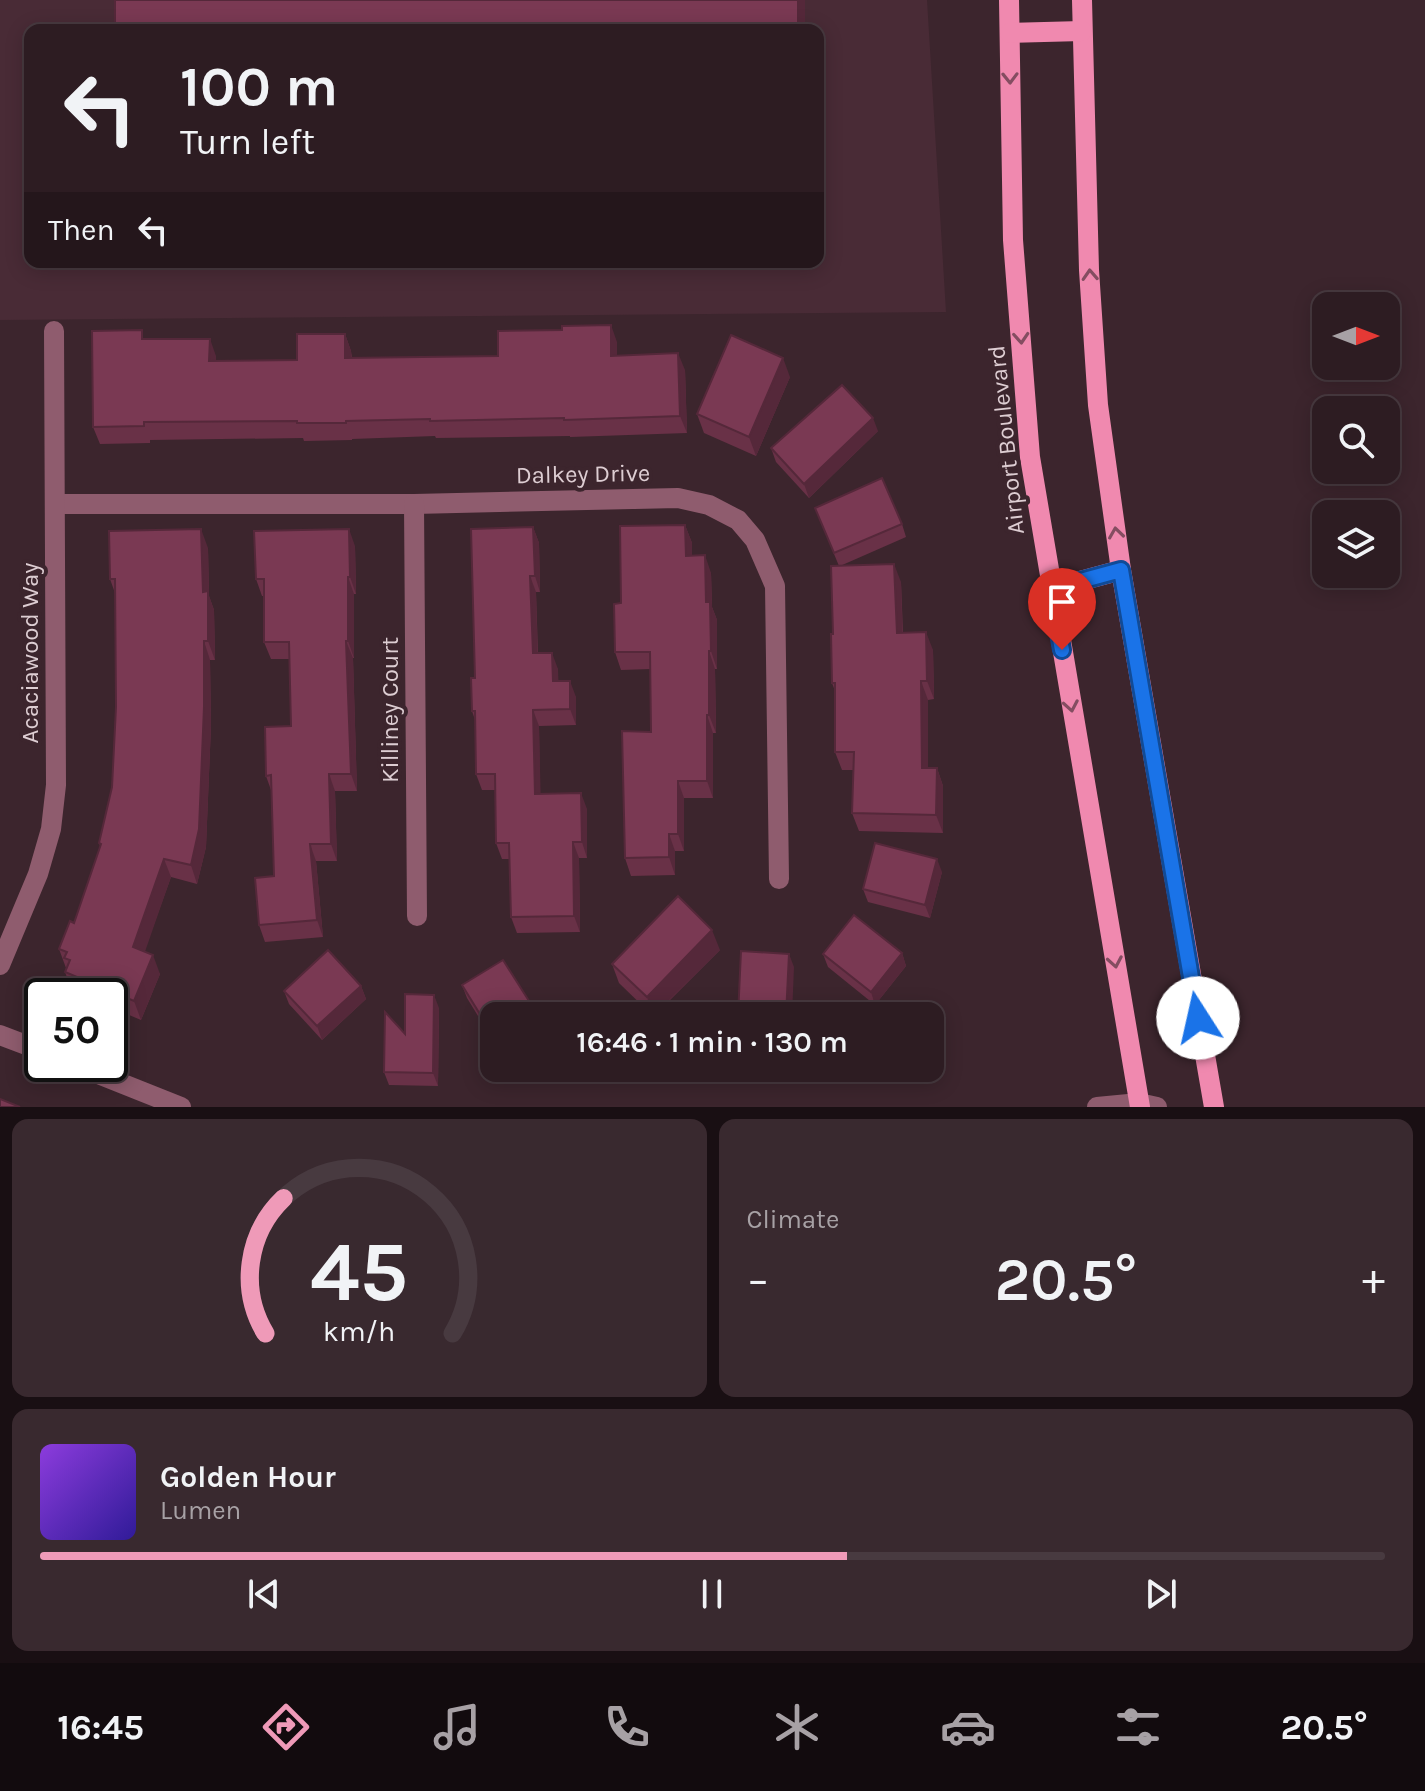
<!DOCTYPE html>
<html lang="en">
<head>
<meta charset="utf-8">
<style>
	:root { --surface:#2d1c22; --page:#39292f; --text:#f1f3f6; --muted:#a7a1a5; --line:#483a40; --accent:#ef9ab8 }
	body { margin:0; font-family:Karla,sans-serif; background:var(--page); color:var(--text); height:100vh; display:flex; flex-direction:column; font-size:30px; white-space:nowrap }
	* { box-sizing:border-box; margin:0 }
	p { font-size:26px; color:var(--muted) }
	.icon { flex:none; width:44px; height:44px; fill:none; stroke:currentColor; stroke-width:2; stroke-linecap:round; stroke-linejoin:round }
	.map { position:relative; height:1107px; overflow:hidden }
	.sheet { display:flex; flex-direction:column; gap:12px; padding:12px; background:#190f13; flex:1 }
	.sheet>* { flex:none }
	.top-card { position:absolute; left:24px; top:24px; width:800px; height:244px; border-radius:16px; box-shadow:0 4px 20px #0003,0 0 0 2px var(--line); background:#2d1c22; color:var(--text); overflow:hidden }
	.needle { width:52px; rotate:90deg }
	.fabs { position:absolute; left:1312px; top:292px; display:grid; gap:16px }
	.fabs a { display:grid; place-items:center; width:88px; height:88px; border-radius:16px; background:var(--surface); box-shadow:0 4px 20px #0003,0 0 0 2px var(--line); font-size:40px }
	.speed { position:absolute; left:24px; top:978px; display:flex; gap:16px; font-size:40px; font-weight:700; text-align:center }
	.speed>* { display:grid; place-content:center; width:104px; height:104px; border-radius:50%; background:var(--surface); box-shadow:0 4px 20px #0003,0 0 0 2px var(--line); line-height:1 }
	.speed .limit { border:4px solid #111; border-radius:12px; background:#fff; color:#111 }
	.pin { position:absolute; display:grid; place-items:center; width:68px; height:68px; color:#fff; margin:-82px -34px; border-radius:50% 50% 50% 0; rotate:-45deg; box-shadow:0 0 8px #0007 }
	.pin .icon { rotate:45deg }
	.me { position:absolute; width:88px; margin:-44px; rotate:350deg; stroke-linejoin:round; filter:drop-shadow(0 0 6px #0008) }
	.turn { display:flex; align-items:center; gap:28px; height:168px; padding:0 24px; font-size:36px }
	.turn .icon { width:104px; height:104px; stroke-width:2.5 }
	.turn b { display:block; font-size:56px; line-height:68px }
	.then { display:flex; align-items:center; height:76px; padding:0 24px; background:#0003; gap:16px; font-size:30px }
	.big { font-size:60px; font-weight:600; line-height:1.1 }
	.sheet .tile { flex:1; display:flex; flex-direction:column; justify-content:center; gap:12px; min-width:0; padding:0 28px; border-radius:16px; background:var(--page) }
	.sheet .dial { align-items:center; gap:0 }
	.dial svg { height:208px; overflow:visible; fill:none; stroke:var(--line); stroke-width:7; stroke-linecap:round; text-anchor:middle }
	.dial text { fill:var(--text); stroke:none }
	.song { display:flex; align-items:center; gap:24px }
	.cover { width:96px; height:96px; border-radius:12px; background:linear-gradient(135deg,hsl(270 70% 55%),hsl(250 70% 35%)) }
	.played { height:8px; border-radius:4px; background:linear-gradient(90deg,var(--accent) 60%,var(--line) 60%) }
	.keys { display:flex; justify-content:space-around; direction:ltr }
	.heat { display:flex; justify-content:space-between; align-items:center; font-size:44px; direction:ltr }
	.sheet .tiles { flex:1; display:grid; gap:12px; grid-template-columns:1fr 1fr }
	.tile:last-child { grid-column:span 2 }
	.trip { position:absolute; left:480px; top:1002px; width:464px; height:80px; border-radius:16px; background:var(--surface); box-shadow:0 4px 20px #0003,0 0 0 2px var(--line); font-weight:600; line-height:80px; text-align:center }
	.dock { display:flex; height:128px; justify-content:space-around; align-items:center; background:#120b0e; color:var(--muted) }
	.dock .icon { width:56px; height:56px }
	.dock .on { color:var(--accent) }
	.dock b { font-size:36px; color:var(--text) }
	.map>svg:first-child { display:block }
	.built { fill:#492b36; fill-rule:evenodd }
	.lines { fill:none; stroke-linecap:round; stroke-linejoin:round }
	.minor { stroke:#8f5c6e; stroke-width:20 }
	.major { stroke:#f089af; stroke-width:20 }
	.wall { fill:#693147 }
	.shaded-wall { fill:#55283a }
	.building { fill:#7a3953; stroke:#55283a; stroke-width:2 }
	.oneway { stroke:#844d61 }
	.route-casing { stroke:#114b97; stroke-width:20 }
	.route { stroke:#1a73e8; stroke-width:14 }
	.labels { text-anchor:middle; stroke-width:8; stroke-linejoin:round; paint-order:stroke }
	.street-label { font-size:24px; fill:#ddcdd2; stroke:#3c252d }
</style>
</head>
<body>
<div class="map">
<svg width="1425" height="1107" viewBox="0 0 1425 1107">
	<rect width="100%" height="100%" fill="#3c252d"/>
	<path class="built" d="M0,0h927l19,312 -946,8zM30,30h788v232h-788z"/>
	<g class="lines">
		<g class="minor">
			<polyline points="56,504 414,504 678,498 709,505 738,520 755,540 775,586 779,879"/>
			<polyline points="414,504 417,916"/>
			<polyline points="0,965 38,874 51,829 56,785 54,331"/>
			<polyline points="0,1035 42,1051"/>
			<polyline points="73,1064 181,1107"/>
			<polyline points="1097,1107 1139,1103 1157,1107"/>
		</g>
		<g class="major">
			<polyline points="1009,0 1013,240 1030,457 1140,1107"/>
			<polyline points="1082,0 1089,270 1098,405 1121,570 1214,1107"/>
			<polyline points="1010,33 1082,31"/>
			<polyline points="1051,589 1121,570"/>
		</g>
	</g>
	<g class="wall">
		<polygon points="345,334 351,351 352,358 498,356 617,342 617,355 685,370 687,433 570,437 570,436 436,438 435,436 352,439 352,440 304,441 303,438 150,440 150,443 100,444 93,427 145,339 216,356 216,361 297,360"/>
		<polygon points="790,377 756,456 704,433 697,414"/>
		<polygon points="878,431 809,498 776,462 771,448"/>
		<polygon points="815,508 902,524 906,537 840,566 901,582 903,633 933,650 934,699 928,700 928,768 937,768 943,786 943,833 859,831 852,813 853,770 842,770 835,752 835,691 832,683 839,566"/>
		<polygon points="685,525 692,543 692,556 711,573 712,607 717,620 717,669 715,669 716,733 713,733 713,798 684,798 684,851 675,851 675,875 631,876 625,858 651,732 651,669 621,670 615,652 621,603"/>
		<polygon points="533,527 539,543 540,592 536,592 538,653 558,669 558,681 576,697 576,725 539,726 540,794 587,809 587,858 579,858 580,932 517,933 511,917 510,859 502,859 496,843 495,790 482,790 476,774 475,720 472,711 475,678"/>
		<polygon points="355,546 356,594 354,594 354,658 353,658 357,791 335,791 337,861 316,861 323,937 265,942 259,925 274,876 271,790 266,776 291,726 289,659 271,659 264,642 264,596 262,596 256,579"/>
		<polygon points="208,548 209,596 214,610 215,660 210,660 211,726 206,847 197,884 171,877 144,952 160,974 141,1020 110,1007 110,996 84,996 72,991 65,972 66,968 59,949 74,923 100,846 99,843 112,787 116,707 115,593 110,579"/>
		<polygon points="942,872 930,918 868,902 863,889"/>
		<polygon points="720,950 654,1016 653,1016 619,983 612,964"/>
		<polygon points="902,953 906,966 875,1005 828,967 823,954"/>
		<polygon points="462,985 494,1016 494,1042 467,998"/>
		<polygon points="361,986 366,999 322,1040 289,1004 284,991"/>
		<polygon points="439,1008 438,1086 389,1085 384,1072 405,1034"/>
	</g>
	<g class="shaded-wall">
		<rect x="798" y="0" width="7" height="30"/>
		<polygon points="611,325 617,342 617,373 611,356"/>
		<polygon points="345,334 351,351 352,375 345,358"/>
		<polygon points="210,339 216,356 216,378 209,361"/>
		<polygon points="678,353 685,370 687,433 680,416"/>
		<polygon points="783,358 790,377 756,456 749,437"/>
		<polygon points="873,418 878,431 809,498 804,484"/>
		<polygon points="685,525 692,543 692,573 686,556"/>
		<polygon points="533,527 539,543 540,592 535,576"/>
		<polygon points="201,529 208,548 209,596 214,610 215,660 208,641 203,592"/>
		<polygon points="349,529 355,546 356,594 350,577"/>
		<polygon points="705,555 711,573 712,607 717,620 717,669 711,651 706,602"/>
		<polygon points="894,564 901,582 903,651 897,633"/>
		<polygon points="530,576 536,592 538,669 533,653"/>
		<polygon points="348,577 354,594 354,658 348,641"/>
		<polygon points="926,632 933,650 934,699 927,681"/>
		<polygon points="204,641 210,660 211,726 206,847 197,884 191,865"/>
		<polygon points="346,641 353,658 357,791 351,774"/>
		<polygon points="709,651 715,669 716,733 709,715"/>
		<polygon points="552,653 558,669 559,697 553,681"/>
		<polygon points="570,681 576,697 576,725 570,709"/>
		<polygon points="921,681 928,700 928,786 922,768"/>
		<polygon points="533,710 539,726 541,810 535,794"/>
		<polygon points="707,715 713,733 713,798 707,781"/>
		<polygon points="937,768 943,786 943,833 936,815"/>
		<polygon points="329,774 335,791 337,861 331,844"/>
		<polygon points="678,781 684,798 684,851 678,834"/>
		<polygon points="581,793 587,809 587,858 582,842"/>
		<polygon points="669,834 675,851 675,875 669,857"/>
		<polygon points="573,842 579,858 580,932 574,916"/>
		<polygon points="310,844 316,861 323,937 317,920"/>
		<polygon points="164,859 171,877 140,966 133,947"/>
		<polygon points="937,859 942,872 930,918 925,905"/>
		<polygon points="712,930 720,950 653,1016 647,997"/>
		<polygon points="902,953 906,966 875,1005 871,992"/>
		<polygon points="789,954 794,967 792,1016 786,1016"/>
		<polygon points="153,955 160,974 141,1020 134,1001"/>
		<polygon points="361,986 366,999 322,1040 317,1026"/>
		<polygon points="434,995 439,1008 438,1086 433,1073"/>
	</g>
	<g class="building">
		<rect x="115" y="0" width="683" height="30"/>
		<polygon points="611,325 611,356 678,353 680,416 564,420 564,418 430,421 430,419 346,421 346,423 297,423 297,421 144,422 144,426 93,427 92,331 142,330 142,339 210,339 209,361 297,360 297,334 345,334 345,358 498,356 498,331 562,330 562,326"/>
		<polygon points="731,335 783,358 749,437 697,414"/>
		<polygon points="842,385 873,418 804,484 771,448"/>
		<polygon points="882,478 902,524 834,553 815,508"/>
		<polygon points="685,525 686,556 705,555 706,602 710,602 711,651 709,651 709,715 707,715 707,781 678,781 678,834 669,834 669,857 625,858 622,731 651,732 650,652 615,652 614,604 621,603 620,526"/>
		<polygon points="533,527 535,576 530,576 533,653 552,653 553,681 570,681 570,709 533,710 535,794 581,793 582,842 573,842 574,916 511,917 509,843 496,843 495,774 476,774 475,711 472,711 471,678 475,678 471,529"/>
		<polygon points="201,529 203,592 208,591 208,641 204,641 204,707 199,829 191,865 164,859 133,947 153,955 134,1001 65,972 70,960 64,958 67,952 59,949 70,921 74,923 101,844 99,843 112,787 116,707 115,579 110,579 109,531"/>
		<polygon points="349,529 350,577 348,577 348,641 346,641 351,774 329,774 331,844 310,844 317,920 259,925 255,878 274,876 271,775 266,776 265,727 291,726 289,642 264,642 264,579 256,579 254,531"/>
		<polygon points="894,564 897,633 926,632 927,681 921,681 922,768 937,768 936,815 852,813 854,752 835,752 835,683 832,683 831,634 833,634 831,566"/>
		<polygon points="875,843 937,859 925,905 863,889"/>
		<polygon points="678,896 712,930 647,997 612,964"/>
		<polygon points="854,915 902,953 871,992 823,954"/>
		<polygon points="328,950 361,986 317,1026 284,991"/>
		<polygon points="741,951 789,954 786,1016 738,1016"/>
		<polygon points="503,960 536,1012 529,1016 494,1016 494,1037 462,985"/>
		<polygon points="405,994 434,995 433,1073 384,1072 385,1012 405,1034"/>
		<polygon points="0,1099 20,1107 0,1107"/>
	</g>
	<defs><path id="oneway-chevron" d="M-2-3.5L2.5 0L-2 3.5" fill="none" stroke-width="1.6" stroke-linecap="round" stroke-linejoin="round" transform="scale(2)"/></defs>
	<g class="oneway">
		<use href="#oneway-chevron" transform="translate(1010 78) rotate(89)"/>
		<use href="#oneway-chevron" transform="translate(1090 275) rotate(-93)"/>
		<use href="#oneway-chevron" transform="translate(1021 338) rotate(86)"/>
		<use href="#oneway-chevron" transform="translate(1116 533) rotate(-98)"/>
		<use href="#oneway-chevron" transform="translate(1071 706) rotate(80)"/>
		<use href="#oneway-chevron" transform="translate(1115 962) rotate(80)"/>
	</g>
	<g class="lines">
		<g class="route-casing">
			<polyline id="route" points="1062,650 1051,589 1121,570 1198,1018"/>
		</g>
		<use href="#route" class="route"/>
	</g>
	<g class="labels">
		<g class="street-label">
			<text transform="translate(1006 440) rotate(-96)" y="8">Airport Boulevard</text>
			<text transform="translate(583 474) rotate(-1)" y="8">Dalkey Drive</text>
			<text transform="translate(30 653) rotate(-90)" y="8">Acaciawood Way</text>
			<text transform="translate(390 710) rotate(-90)" y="8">Killiney Court</text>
		</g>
	</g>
</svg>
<div class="fabs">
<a><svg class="needle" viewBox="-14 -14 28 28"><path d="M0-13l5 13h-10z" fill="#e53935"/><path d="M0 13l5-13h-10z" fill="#a7a1a5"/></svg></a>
<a><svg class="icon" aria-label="search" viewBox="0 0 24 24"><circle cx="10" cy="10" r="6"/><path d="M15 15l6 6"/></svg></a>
<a><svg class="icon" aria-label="layers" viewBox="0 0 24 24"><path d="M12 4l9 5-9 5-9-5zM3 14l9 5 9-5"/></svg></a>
</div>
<div class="speed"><div class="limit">50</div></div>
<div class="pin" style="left:1062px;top:650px;background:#d93025"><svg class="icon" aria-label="arrive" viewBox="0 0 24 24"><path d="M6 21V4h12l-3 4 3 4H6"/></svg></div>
<svg class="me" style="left:1198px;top:1018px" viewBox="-20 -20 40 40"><circle r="19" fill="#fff"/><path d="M0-13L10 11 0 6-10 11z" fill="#1a73e8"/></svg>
<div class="trip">16:46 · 1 min · 130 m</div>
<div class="top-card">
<div class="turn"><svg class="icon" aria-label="left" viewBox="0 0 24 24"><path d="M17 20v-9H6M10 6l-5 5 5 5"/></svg><div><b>100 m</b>Turn left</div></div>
<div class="then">Then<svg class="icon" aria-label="left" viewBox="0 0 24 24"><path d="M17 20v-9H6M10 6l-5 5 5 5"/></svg></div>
</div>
</div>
<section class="sheet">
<div class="tiles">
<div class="tile dial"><svg viewBox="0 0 100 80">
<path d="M14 69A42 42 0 1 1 86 69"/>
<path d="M14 69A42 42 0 0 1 21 17" stroke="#ef9ab8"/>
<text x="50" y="56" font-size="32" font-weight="700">45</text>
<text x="50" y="72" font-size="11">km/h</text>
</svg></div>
<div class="tile"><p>Climate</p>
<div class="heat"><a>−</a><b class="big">20.5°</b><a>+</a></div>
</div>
<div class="tile">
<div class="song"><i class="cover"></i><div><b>Golden Hour</b><p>Lumen</p></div></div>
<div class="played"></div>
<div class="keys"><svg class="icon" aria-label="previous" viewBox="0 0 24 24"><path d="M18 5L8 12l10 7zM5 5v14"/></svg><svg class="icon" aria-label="pause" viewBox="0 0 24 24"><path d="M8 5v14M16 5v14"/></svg><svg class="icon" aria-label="next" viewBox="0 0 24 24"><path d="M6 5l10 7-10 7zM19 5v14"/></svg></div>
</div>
</div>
</section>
<nav class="dock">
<b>16:45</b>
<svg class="icon on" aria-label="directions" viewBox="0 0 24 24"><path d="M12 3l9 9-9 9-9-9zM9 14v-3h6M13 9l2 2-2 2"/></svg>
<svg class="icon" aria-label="music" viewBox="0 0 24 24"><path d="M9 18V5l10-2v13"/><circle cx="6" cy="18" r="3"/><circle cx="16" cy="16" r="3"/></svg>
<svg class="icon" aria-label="phone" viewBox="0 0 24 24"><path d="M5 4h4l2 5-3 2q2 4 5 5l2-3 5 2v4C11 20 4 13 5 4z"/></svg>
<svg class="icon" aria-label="climate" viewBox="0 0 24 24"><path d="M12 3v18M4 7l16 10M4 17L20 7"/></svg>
<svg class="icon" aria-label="car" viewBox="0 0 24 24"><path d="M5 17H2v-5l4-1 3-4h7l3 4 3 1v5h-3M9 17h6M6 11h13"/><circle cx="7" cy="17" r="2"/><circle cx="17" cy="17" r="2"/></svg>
<svg class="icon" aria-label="filters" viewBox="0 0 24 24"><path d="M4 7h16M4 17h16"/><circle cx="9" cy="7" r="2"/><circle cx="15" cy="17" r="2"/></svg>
<b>20.5°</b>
</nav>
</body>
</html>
